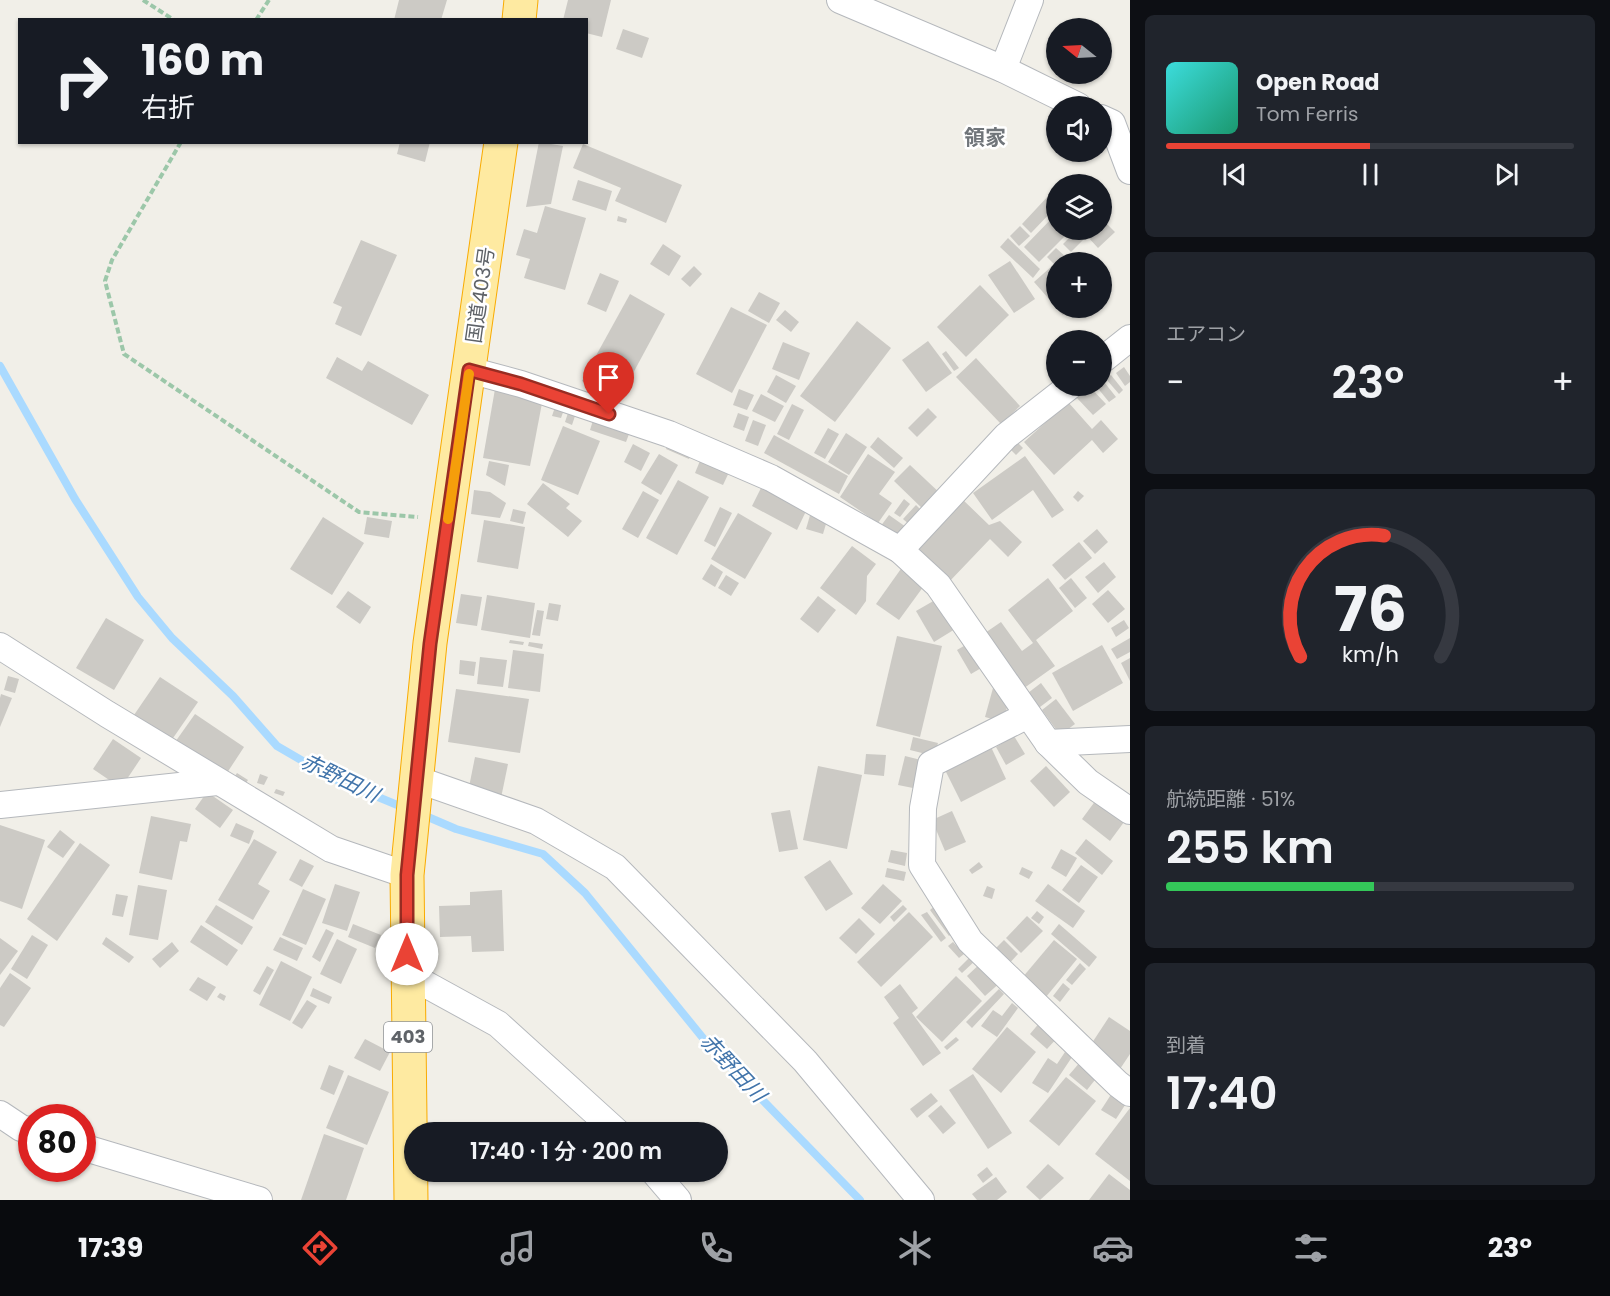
<!DOCTYPE html>
<html lang="ja">
<head>
<meta charset="utf-8">
<style>
	:root { --surface:#171b24; --page:#20242c; --text:#f1f3f6; --muted:#9ea1a6; --line:#363941; --accent:#ea4335 }
	body { margin:0; font-family:Poppins,"Noto Sans JP",sans-serif; background:var(--page); color:var(--text); height:100vh; display:flex; flex-direction:column; font-size:22px; white-space:nowrap }
	* { box-sizing:border-box; margin:0 }
	p { font-size:20px; color:var(--muted) }
	.icon { flex:none; width:33px; height:33px; fill:none; stroke:currentColor; stroke-width:2; stroke-linecap:round; stroke-linejoin:round }
	.map { position:relative; flex:1; overflow:hidden }
	.side { display:flex; flex-direction:column; gap:15px; padding:15px; background:#0d0f14; width:480px }
	.side>* { flex:none }
	.guide { position:absolute; left:18px; top:18px; width:570px; height:126px; border-radius:0px; box-shadow:0 2px 4px #0004; background:#171b24; color:var(--text); overflow:hidden }
	.needle { width:39px; rotate:288deg }
	.buttons { position:absolute; left:1046px; top:18px; display:grid; gap:12px }
	.buttons a { display:grid; place-items:center; width:66px; height:66px; border-radius:50%; background:var(--surface); box-shadow:0 2px 4px #0004; font-size:30px }
	.speed { position:absolute; left:18px; top:1104px; display:flex; gap:12px; font-size:30px; font-weight:700; text-align:center }
	.speed>* { display:grid; place-content:center; width:78px; height:78px; border-radius:50%; background:var(--surface); box-shadow:0 2px 4px #0004; line-height:1 }
	.speed .limit { border:9px solid #d22; background:#fff; color:#111 }
	.pin { position:absolute; display:grid; place-items:center; width:51px; height:51px; color:#fff; margin:-62px -26px; border-radius:50% 50% 50% 0; rotate:-45deg; box-shadow:0 0 6px #0007 }
	.pin .icon { rotate:45deg }
	.me { position:absolute; width:66px; margin:-33px; rotate:0deg; stroke-linejoin:round; filter:drop-shadow(0 0 4px #0008) }
	.turn { display:flex; align-items:center; gap:21px; height:126px; padding:0 24px; font-size:27px }
	.turn .icon { width:78px; height:78px; stroke-width:2.5 }
	.turn b { display:block; font-size:42px; line-height:51px }
	.big { font-size:45px; font-weight:600; line-height:1.1 }
	.side .widget { flex:1; display:flex; flex-direction:column; justify-content:center; gap:9px; min-width:0; padding:0 21px; border-radius:9px; background:var(--page) }
	.side .dial { align-items:center; gap:0 }
	.dial svg { height:156px; overflow:visible; fill:none; stroke:var(--line); stroke-width:7; stroke-linecap:round; text-anchor:middle }
	.dial text { fill:var(--text); stroke:none }
	.song { display:flex; align-items:center; gap:18px }
	.cover { width:72px; height:72px; border-radius:9px; background:linear-gradient(135deg,hsl(180 70% 55%),hsl(160 70% 35%)) }
	.played { height:6px; border-radius:3px; background:linear-gradient(90deg,var(--accent) 50%,var(--line) 50%) }
	.keys { display:flex; justify-content:space-around; direction:ltr }
	.heat { display:flex; justify-content:space-between; align-items:center; font-size:33px; direction:ltr }
	.charge { height:9px; border-radius:4px; background:linear-gradient(90deg,#34c759 51%,var(--line) 0) }
	.trip { position:absolute; left:404px; top:1122px; width:324px; height:60px; border-radius:30px; background:var(--surface); box-shadow:0 2px 4px #0004; font-weight:600; line-height:60px; text-align:center }
	.tab-bar { display:flex; height:96px; justify-content:space-around; align-items:center; background:#090b0e; color:var(--muted) }
	.tab-bar .icon { width:42px; height:42px }
	.tab-bar .on { color:var(--accent) }
	.tab-bar b { font-size:27px; color:var(--text) }
	main { display:flex; flex:1; min-height:0 }
	.map>svg:first-child { display:block }
	.lines { fill:none; stroke-linecap:round; stroke-linejoin:round }
	.stream { stroke:#aadaff; stroke-width:8 }
	.building { fill:#cccac5 }
	.minor-casing { stroke:#b5b8bc; stroke-width:28 }
	.trunk-casing { stroke:#f9ab00; stroke-width:35 }
	.path { stroke:#9cc7a9; stroke-width:4; stroke-dasharray:6 3; stroke-linecap:butt }
	.minor { stroke:#fff; stroke-width:26 }
	.trunk { stroke:#feeaa1; stroke-width:33 }
	.route-casing { stroke:#982c22; stroke-width:15 }
	.route { stroke:#ea4335; stroke-width:10 }
	.slow { stroke:#f59e0b; stroke-width:10 }
	.labels { text-anchor:middle; stroke-width:5; stroke-linejoin:round; paint-order:stroke }
	.shield { fill:#fff; stroke:#8f9295; stroke-width:1.5 }
	.shield-label { font-size:18px; font-weight:bold; fill:#5f6368 }
	.street-label { font-size:20px; fill:#5f6368; stroke:#fff }
	.neighbourhood-label { font-size:21px; font-weight:bold; fill:#70757a; stroke:#fff }
	.water-label { font-size:21px; font-style:italic; fill:#4174aa; stroke:#fff }
</style>
</head>
<body>
<main>
<div class="map">
<svg width="1130" height="1200" viewBox="0 0 1130 1200">
	<rect width="100%" height="100%" fill="#f1efe8"/>
	<g class="lines">
		<g class="stream">
			<polyline points="0,366 75,499 138,597 172,638 233,696 277,746 332,778 407,809"/>
			<polyline points="421,814 456,829 543,854 585,893 707,1043 860,1200"/>
		</g>
	</g>
	<g class="building">
		<polygon points="399,0 447,0 441,20 394,20"/>
		<polygon points="568,0 611,0 602,37 586,33 586,20 563,20"/>
		<polygon points="623,29 649,38 642,58 616,49"/>
		<polygon points="400,142 430,142 425,162 397,154"/>
		<polygon points="539,142 563,146 551,204 526,207"/>
		<polygon points="583,144 682,185 666,223 615,201 621,188 573,168"/>
		<polygon points="578,180 612,191 606,211 572,200"/>
		<polygon points="1051,193 1056,198 1056,207 1031,233 1022,224"/>
		<polygon points="545,206 586,218 565,290 524,278 530,259 516,255 524,229 537,233"/>
		<polygon points="1056,214 1056,230 1071,230 1039,262 1024,247"/>
		<polygon points="618,216 627,219 626,223 617,221"/>
		<polygon points="1101,218 1115,232 1098,248 1087,236 1071,252 1063,244 1077,230 1101,230"/>
		<polygon points="1020,226 1030,236 1019,246 1010,236"/>
		<polygon points="1008,238 1040,269 1033,278 1000,247"/>
		<polygon points="361,240 397,255 361,336 335,324 342,307 333,303"/>
		<polygon points="663,244 681,256 669,276 650,264"/>
		<polygon points="1056,248 1067,258 1062,262 1056,262 1056,266 1047,257"/>
		<polygon points="1010,261 1035,299 1014,313 988,275"/>
		<polygon points="694,266 702,274 690,287 681,279"/>
		<polygon points="1052,266 1056,271 1056,307 1034,282"/>
		<polygon points="600,273 619,281 606,312 587,304"/>
		<polygon points="980,285 1009,315 966,357 937,327"/>
		<polygon points="759,292 780,303 769,323 748,311"/>
		<polygon points="630,294 665,314 618,401 582,381"/>
		<polygon points="731,307 767,325 732,393 696,374"/>
		<polygon points="1056,308 1071,308 1063,315"/>
		<polygon points="785,310 799,322 791,332 776,320"/>
		<polygon points="857,321 891,348 835,422 800,396"/>
		<polygon points="928,341 952,373 926,392 902,360"/>
		<polygon points="783,342 810,353 799,380 772,369"/>
		<polygon points="946,351 959,368 954,371 942,354"/>
		<polygon points="337,357 362,371 368,361 429,395 412,425 326,378"/>
		<polygon points="976,358 1020,406 1001,424 956,377"/>
		<polygon points="1124,367 1130,376 1130,382 1125,386 1116,373"/>
		<polygon points="776,375 796,386 786,403 767,392"/>
		<polygon points="1111,375 1123,390 1119,394 1106,379"/>
		<polygon points="1101,378 1116,397 1109,402 1096,386 1101,386"/>
		<polygon points="1089,386 1106,404 1093,415 1076,397"/>
		<polygon points="495,389 543,398 530,466 483,458"/>
		<polygon points="739,389 754,395 747,410 733,405"/>
		<polygon points="761,394 784,406 775,422 752,411"/>
		<polygon points="557,401 566,404 561,418 552,416"/>
		<polygon points="1068,402 1092,429 1101,420 1118,439 1103,453 1092,440 1054,475 1024,442"/>
		<polygon points="792,404 804,410 789,440 777,434"/>
		<polygon points="928,408 937,417 917,437 908,428"/>
		<polygon points="569,410 576,413 572,425 565,422"/>
		<polygon points="738,413 749,417 744,431 733,427"/>
		<polygon points="595,414 632,426 626,442 590,430"/>
		<polygon points="753,420 766,425 758,446 745,441"/>
		<polygon points="563,426 600,441 578,495 541,480"/>
		<polygon points="828,428 839,434 825,459 814,453"/>
		<polygon points="846,433 867,447 849,475 828,462"/>
		<polygon points="774,435 848,476 839,494 764,453"/>
		<polygon points="878,437 903,458 894,468 870,447"/>
		<polygon points="670,440 693,451 689,459 666,449"/>
		<polygon points="1018,443 1023,448 1016,455 1011,450"/>
		<polygon points="633,444 650,453 641,471 624,462"/>
		<polygon points="659,454 678,465 661,495 641,483"/>
		<polygon points="868,454 895,472 879,494 892,503 878,523 840,497"/>
		<polygon points="702,456 731,468 723,485 695,473"/>
		<polygon points="1025,456 1064,510 1052,518 1033,490 992,520 973,493"/>
		<polygon points="489,461 509,465 505,486 486,475"/>
		<polygon points="910,465 942,495 926,512 894,481"/>
		<polygon points="678,480 709,497 677,555 646,538"/>
		<polygon points="543,483 570,504 566,508 582,521 568,537 527,504"/>
		<polygon points="763,484 808,507 797,530 752,506"/>
		<polygon points="474,490 490,492 506,503 500,518 471,514"/>
		<polygon points="643,491 659,500 638,538 622,529"/>
		<polygon points="1078,491 1084,496 1078,502 1073,497"/>
		<polygon points="960,497 989,525 1000,521 1022,542 1008,557 990,539 948,583 911,548"/>
		<polygon points="904,499 910,504 900,517 894,513"/>
		<polygon points="916,505 924,513 911,526 903,519"/>
		<polygon points="720,507 732,513 715,547 704,541"/>
		<polygon points="513,509 526,512 523,524 510,521"/>
		<polygon points="811,512 828,517 823,534 806,529"/>
		<polygon points="738,513 772,533 745,579 711,559"/>
		<polygon points="889,515 906,527 897,539 880,527"/>
		<polygon points="323,517 364,543 332,595 290,569"/>
		<polygon points="367,517 392,521 389,538 364,534"/>
		<polygon points="484,520 525,527 518,569 477,562"/>
		<polygon points="1097,529 1108,542 1095,554 1083,541"/>
		<polygon points="1079,542 1092,558 1065,580 1052,565"/>
		<polygon points="852,546 876,564 867,576 866,601 856,615 820,588"/>
		<polygon points="1104,562 1116,577 1098,593 1085,577"/>
		<polygon points="711,564 723,572 715,587 702,579"/>
		<polygon points="903,566 926,583 899,620 876,604"/>
		<polygon points="726,575 739,583 731,596 718,588"/>
		<polygon points="1048,578 1073,611 1036,640 1055,666 1020,691 982,635 1001,622 1022,651 1033,643 1008,610"/>
		<polygon points="1071,578 1087,598 1075,608 1059,588"/>
		<polygon points="1108,590 1125,609 1108,623 1092,604"/>
		<polygon points="348,591 371,607 360,624 336,607"/>
		<polygon points="461,594 482,597 477,626 456,623"/>
		<polygon points="487,595 535,603 530,638 481,630"/>
		<polygon points="818,596 836,610 818,633 800,619"/>
		<polygon points="942,596 960,626 934,642 916,611"/>
		<polygon points="549,603 561,605 558,621 546,619"/>
		<polygon points="537,610 544,611 540,636 532,635"/>
		<polygon points="106,618 144,640 114,690 76,668"/>
		<polygon points="1124,620 1129,628 1116,637 1111,628"/>
		<polygon points="897,636 942,646 920,737 876,726"/>
		<polygon points="1130,638 1130,652 1117,659 1111,649"/>
		<polygon points="510,640 524,642 523,645 509,643"/>
		<polygon points="974,640 988,664 971,674 957,650"/>
		<polygon points="529,642 543,644 542,649 528,646"/>
		<polygon points="1102,645 1123,683 1073,711 1052,673"/>
		<polygon points="513,650 544,654 540,692 508,688"/>
		<polygon points="480,657 507,660 503,687 477,684"/>
		<polygon points="1130,658 1130,681 1121,663"/>
		<polygon points="460,660 476,662 474,676 459,674"/>
		<polygon points="8,676 19,679 15,693 4,690"/>
		<polygon points="160,677 198,702 171,741 134,715"/>
		<polygon points="1041,683 1052,698 1036,710 1024,696"/>
		<polygon points="993,688 1011,693 1003,722 985,717"/>
		<polygon points="456,689 529,699 520,753 448,742"/>
		<polygon points="1,694 12,698 0,727 0,698"/>
		<polygon points="1056,699 1075,724 1060,735 1042,710"/>
		<polygon points="195,714 244,747 223,779 173,745"/>
		<polygon points="1014,736 1025,754 1006,765 996,747"/>
		<polygon points="913,737 938,743 934,756 910,750"/>
		<polygon points="113,739 141,758 121,788 93,769"/>
		<polygon points="991,747 1006,779 961,802 945,770"/>
		<polygon points="866,754 886,755 884,776 864,774"/>
		<polygon points="905,756 925,761 918,789 898,785"/>
		<polygon points="475,757 508,764 501,798 468,792"/>
		<polygon points="818,766 862,775 847,849 803,840"/>
		<polygon points="1046,766 1070,792 1054,807 1030,781"/>
		<polygon points="237,773 248,780 242,789 230,783"/>
		<polygon points="260,774 268,777 264,785 257,783"/>
		<polygon points="276,789 285,792 283,796 274,793"/>
		<polygon points="207,792 233,810 220,828 195,809"/>
		<polygon points="1099,796 1127,818 1110,841 1082,819"/>
		<polygon points="790,810 798,849 779,852 771,813"/>
		<polygon points="952,811 966,842 945,851 932,820"/>
		<polygon points="151,816 191,824 187,842 180,841 172,880 139,873"/>
		<polygon points="236,823 254,831 249,844 230,836"/>
		<polygon points="0,825 45,840 22,909 0,901"/>
		<polygon points="60,830 75,842 63,858 47,847"/>
		<polygon points="254,839 277,852 258,884 270,891 253,920 218,900"/>
		<polygon points="1086,839 1113,861 1102,875 1075,853"/>
		<polygon points="80,843 110,865 57,941 27,919"/>
		<polygon points="1061,849 1077,858 1066,877 1051,868"/>
		<polygon points="891,850 907,853 905,866 888,862"/>
		<polygon points="300,859 314,866 302,887 289,880"/>
		<polygon points="830,860 853,894 826,911 804,877"/>
		<polygon points="979,862 983,867 972,874 969,870"/>
		<polygon points="1081,865 1098,877 1079,903 1062,890"/>
		<polygon points="1022,867 1033,872 1029,879 1019,874"/>
		<polygon points="887,868 906,872 904,881 885,877"/>
		<polygon points="335,884 360,892 347,931 322,923"/>
		<polygon points="883,884 902,901 880,924 861,908"/>
		<polygon points="1048,884 1085,911 1073,928 1035,901"/>
		<polygon points="138,885 167,890 158,940 129,935"/>
		<polygon points="987,886 995,889 992,899 983,896"/>
		<polygon points="303,889 326,899 306,945 282,935"/>
		<polygon points="502,890 504,951 472,952 471,936 440,937 439,906 470,905 470,892"/>
		<polygon points="116,894 128,896 123,917 112,915"/>
		<polygon points="216,905 253,927 242,945 205,922"/>
		<polygon points="903,905 907,909 894,922 890,917"/>
		<polygon points="936,905 955,931 949,936 930,910"/>
		<polygon points="1037,911 1044,917 1039,924 1031,918"/>
		<polygon points="909,912 933,937 881,987 857,962"/>
		<polygon points="927,912 946,938 941,942 921,915"/>
		<polygon points="1027,916 1043,931 1021,953 1006,938"/>
		<polygon points="859,918 875,934 856,954 839,938"/>
		<polygon points="353,924 381,935 375,948 348,937"/>
		<polygon points="1059,924 1097,957 1089,967 1051,934"/>
		<polygon points="201,925 238,950 227,966 190,942"/>
		<polygon points="326,929 334,933 320,962 312,957"/>
		<polygon points="32,935 48,945 27,979 11,969"/>
		<polygon points="106,937 134,957 129,963 102,944"/>
		<polygon points="280,937 303,948 297,961 273,950"/>
		<polygon points="0,938 18,951 0,975"/>
		<polygon points="337,939 357,949 341,984 320,974"/>
		<polygon points="1004,940 1018,954 1005,968 990,954"/>
		<polygon points="1054,940 1077,959 1046,997 1022,978"/>
		<polygon points="172,942 179,951 160,968 152,959"/>
		<polygon points="953,942 964,954 959,958 948,946"/>
		<polygon points="972,955 976,960 962,973 958,969"/>
		<polygon points="281,961 312,977 290,1021 259,1005"/>
		<polygon points="983,961 1002,981 985,996 967,976"/>
		<polygon points="1080,963 1086,969 1072,985 1066,980"/>
		<polygon points="267,966 274,970 260,995 253,991"/>
		<polygon points="10,973 31,988 4,1027 0,1025 0,988"/>
		<polygon points="956,976 982,1001 942,1042 916,1017"/>
		<polygon points="198,977 216,987 207,1001 189,990"/>
		<polygon points="1063,983 1070,989 1060,1002 1053,996"/>
		<polygon points="900,984 918,1008 912,1013 941,1053 923,1066 893,1023 899,1018 884,997"/>
		<polygon points="313,988 332,997 329,1004 310,996"/>
		<polygon points="999,989 1004,994 972,1028 966,1022"/>
		<polygon points="220,993 226,996 224,1001 217,997"/>
		<polygon points="307,1000 317,1006 302,1029 292,1023"/>
		<polygon points="1012,1003 1018,1008 997,1037 981,1026 993,1010 1002,1016"/>
		<polygon points="1109,1017 1130,1031 1130,1054 1120,1069 1088,1049"/>
		<polygon points="1041,1021 1058,1037 1047,1049 1030,1034"/>
		<polygon points="1007,1027 1036,1052 1001,1093 972,1069"/>
		<polygon points="956,1037 959,1040 947,1050 944,1047"/>
		<polygon points="365,1039 390,1052 380,1071 354,1058"/>
		<polygon points="1065,1052 1072,1057 1048,1093 1032,1083 1048,1058 1057,1064"/>
		<polygon points="1081,1061 1098,1076 1087,1090 1069,1075"/>
		<polygon points="329,1065 344,1071 334,1095 320,1089"/>
		<polygon points="973,1074 1012,1133 988,1149 949,1090"/>
		<polygon points="348,1075 389,1092 367,1145 326,1128"/>
		<polygon points="1066,1077 1096,1101 1059,1146 1029,1121"/>
		<polygon points="1114,1090 1129,1099 1116,1119 1101,1110"/>
		<polygon points="931,1093 938,1101 917,1118 910,1109"/>
		<polygon points="941,1105 956,1123 943,1134 928,1116"/>
		<polygon points="1130,1108 1130,1181 1095,1154"/>
		<polygon points="324,1134 364,1148 346,1200 301,1200"/>
		<polygon points="1048,1164 1064,1178 1040,1200 1026,1187"/>
		<polygon points="987,1167 993,1175 983,1183 977,1175"/>
		<polygon points="1109,1174 1130,1190 1130,1200 1089,1200"/>
		<polygon points="996,1177 1007,1192 997,1200 977,1200 972,1194"/>
	</g>
	<g class="lines">
		<g class="minor-casing">
			<g id="minor">
				<polyline points="840,0 1003,69 1078,106"/>
				<polyline points="1003,69 1030,0"/>
				<polyline points="1101,118 1112,123 1130,171"/>
				<polyline points="1101,361 1130,338"/>
				<polyline points="469,370 521,384 669,434 771,478 900,550 938,585 1048,743 1088,782 1130,811"/>
				<polyline points="900,550 1006,436 1070,386"/>
				<polyline points="0,646 107,714 331,849 407,875"/>
				<polyline points="1028,715 931,764 923,808 922,865 970,941 1118,1084 1130,1093"/>
				<polyline points="1048,743 1130,739"/>
				<polyline points="416,779 536,821 615,867 805,1061 921,1200"/>
				<polyline points="0,805 217,782"/>
				<polyline points="407,974 498,1024 617,1132"/>
				<polyline points="0,1114 21,1128 32,1131"/>
				<polyline points="82,1147 259,1200"/>
				<polyline points="654,1172 678,1200"/>
			</g>
		</g>
		<g class="trunk-casing">
			<g id="trunk">
				<polyline points="519,20 521,0"/>
				<polyline points="411,1200 407,875 430,643 501,142"/>
			</g>
		</g>
		<g class="path">
			<polyline points="143,0 174,20"/>
			<polyline points="256,20 269,0"/>
			<polyline points="181,142 112,260 105,281 124,354 359,512 418,517"/>
		</g>
		<use href="#minor" class="minor"/>
		<use href="#trunk" class="trunk"/>
	</g>
	<g class="lines">
		<g class="route-casing">
			<polyline id="route" points="407,954 407,875 430,644 469,370 521,384 609,414"/>
		</g>
		<use href="#route" class="route"/>
		<polyline class="slow" points="448,519 469,374"/>
	</g>
	<g class="labels">
		<rect class="shield" x="384" y="1022" width="48" height="30" rx="4.5"/>
		<g class="shield-label">
			<text x="408" y="1043">403</text>
		</g>
		<g class="street-label">
			<text transform="translate(480 295) rotate(-82)" y="7">国道403号</text>
		</g>
		<g class="neighbourhood-label">
			<text x="985" y="145">領家</text>
		</g>
		<g class="water-label">
			<text transform="translate(340 778) rotate(26)" y="7">赤野田川</text>
			<text transform="translate(733 1068) rotate(47)" y="7">赤野田川</text>
		</g>
	</g>
</svg>
<div class="buttons">
<a><svg class="needle" viewBox="-14 -14 28 28"><path d="M0-13l5 13h-10z" fill="#e53935"/><path d="M0 13l5-13h-10z" fill="#9ea1a6"/></svg></a>
<a><svg class="icon" aria-label="sound" viewBox="0 0 24 24"><path d="M4 9h4l5-4v14l-5-4H4zM17 9q2 3 0 6"/></svg></a>
<a><svg class="icon" aria-label="layers" viewBox="0 0 24 24"><path d="M12 4l9 5-9 5-9-5zM3 14l9 5 9-5"/></svg></a>
<a>+</a>
<a>−</a>
</div>
<div class="speed"><div class="limit">80</div></div>
<div class="pin" style="left:609px;top:414px;background:#d93025"><svg class="icon" aria-label="arrive" viewBox="0 0 24 24"><path d="M6 21V4h12l-3 4 3 4H6"/></svg></div>
<svg class="me" style="left:407px;top:954px" viewBox="-20 -20 40 40"><circle r="19" fill="#fff"/><path d="M0-13L10 11 0 6-10 11z" fill="#ea4335"/></svg>
<div class="trip">17:40 · 1 分 · 200 m</div>
<div class="guide">
<div class="turn"><svg class="icon" aria-label="right" viewBox="0 0 24 24"><path d="M7 20v-9h11M14 6l5 5-5 5"/></svg><div><b>160 m</b>右折</div></div>
</div>
</div>
<section class="side">
<div class="widget">
<div class="song"><i class="cover"></i><div><b>Open Road</b><p>Tom Ferris</p></div></div>
<div class="played"></div>
<div class="keys"><svg class="icon" aria-label="previous" viewBox="0 0 24 24"><path d="M18 5L8 12l10 7zM5 5v14"/></svg><svg class="icon" aria-label="pause" viewBox="0 0 24 24"><path d="M8 5v14M16 5v14"/></svg><svg class="icon" aria-label="next" viewBox="0 0 24 24"><path d="M6 5l10 7-10 7zM19 5v14"/></svg></div>
</div>
<div class="widget"><p>エアコン</p>
<div class="heat"><a>−</a><b class="big">23°</b><a>+</a></div>
</div>
<div class="widget dial"><svg viewBox="0 0 100 80">
<path d="M14 69A42 42 0 1 1 86 69"/>
<path d="M14 69A42 42 0 0 1 57 7" stroke="#ea4335"/>
<text x="50" y="56" font-size="32" font-weight="700">76</text>
<text x="50" y="72" font-size="11">km/h</text>
</svg></div>
<div class="widget"><p>航続距離 · 51%</p><b class="big">255 km</b><div class="charge"></div></div>
<div class="widget"><p>到着</p><b class="big">17:40</b></div>
</section>
</main>
<nav class="tab-bar">
<b>17:39</b>
<svg class="icon on" aria-label="directions" viewBox="0 0 24 24"><path d="M12 3l9 9-9 9-9-9zM9 14v-3h6M13 9l2 2-2 2"/></svg>
<svg class="icon" aria-label="music" viewBox="0 0 24 24"><path d="M9 18V5l10-2v13"/><circle cx="6" cy="18" r="3"/><circle cx="16" cy="16" r="3"/></svg>
<svg class="icon" aria-label="phone" viewBox="0 0 24 24"><path d="M5 4h4l2 5-3 2q2 4 5 5l2-3 5 2v4C11 20 4 13 5 4z"/></svg>
<svg class="icon" aria-label="climate" viewBox="0 0 24 24"><path d="M12 3v18M4 7l16 10M4 17L20 7"/></svg>
<svg class="icon" aria-label="car" viewBox="0 0 24 24"><path d="M5 17H2v-5l4-1 3-4h7l3 4 3 1v5h-3M9 17h6M6 11h13"/><circle cx="7" cy="17" r="2"/><circle cx="17" cy="17" r="2"/></svg>
<svg class="icon" aria-label="filters" viewBox="0 0 24 24"><path d="M4 7h16M4 17h16"/><circle cx="9" cy="7" r="2"/><circle cx="15" cy="17" r="2"/></svg>
<b>23°</b>
</nav>
</body>
</html>
